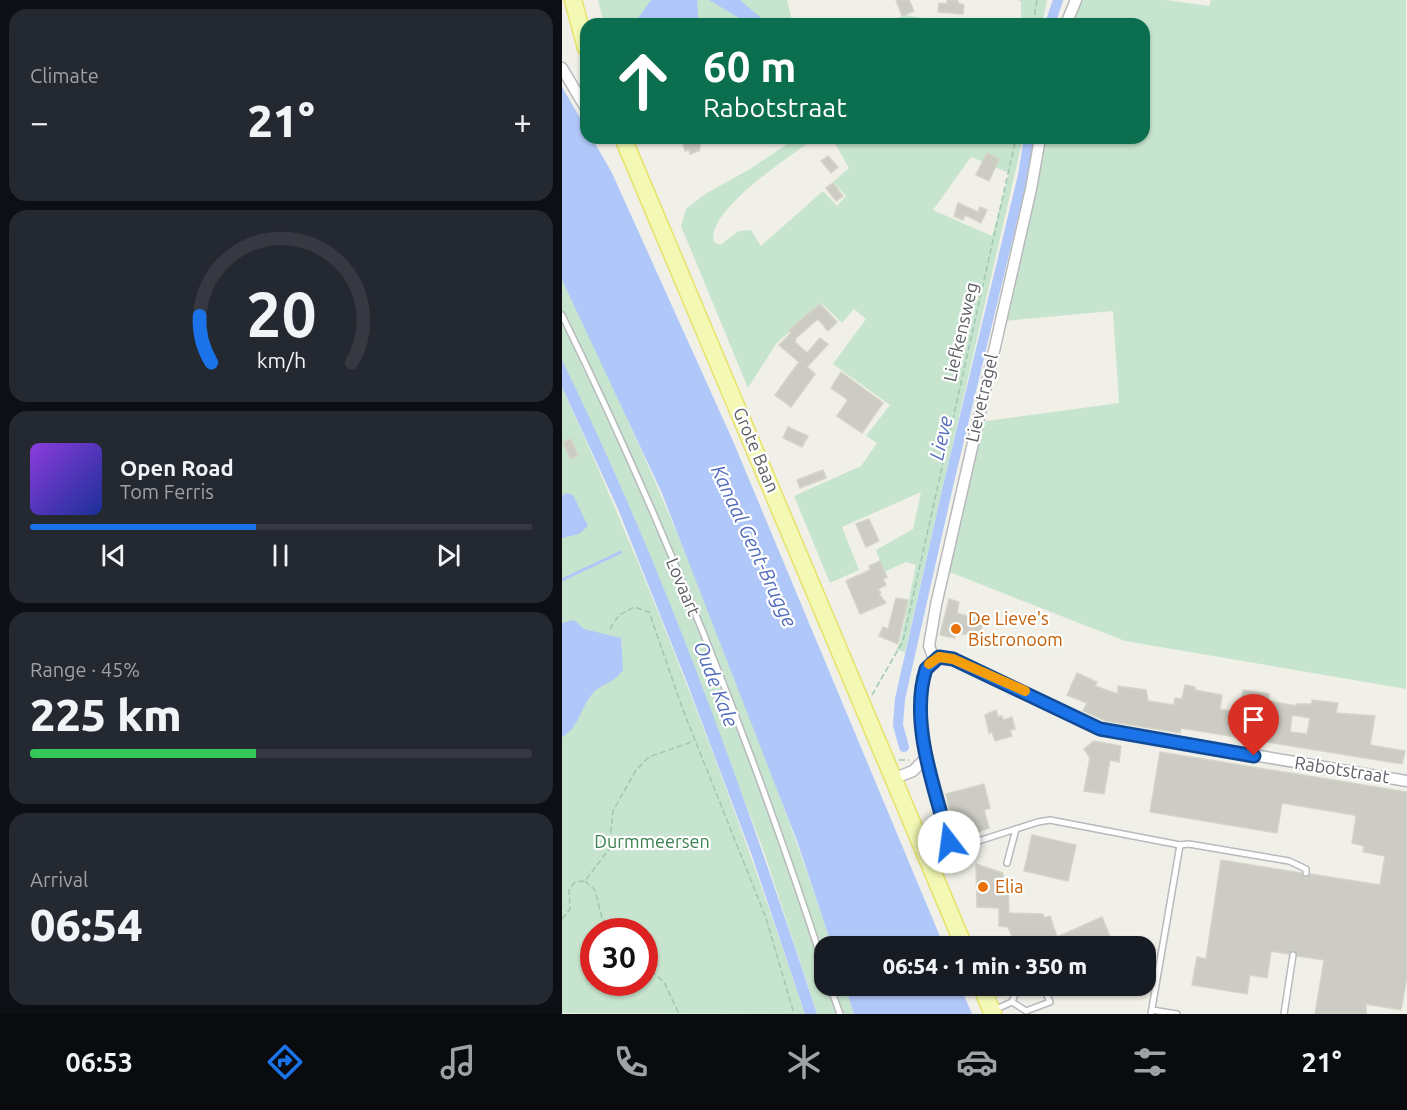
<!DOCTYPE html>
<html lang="en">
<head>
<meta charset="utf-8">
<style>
	:root { --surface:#171b24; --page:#242831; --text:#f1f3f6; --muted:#9ea1a6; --line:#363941; --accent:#1a73e8 }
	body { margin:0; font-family:Ubuntu,sans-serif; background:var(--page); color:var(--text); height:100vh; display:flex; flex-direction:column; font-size:22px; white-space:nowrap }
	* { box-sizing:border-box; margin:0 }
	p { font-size:20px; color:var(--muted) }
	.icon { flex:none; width:33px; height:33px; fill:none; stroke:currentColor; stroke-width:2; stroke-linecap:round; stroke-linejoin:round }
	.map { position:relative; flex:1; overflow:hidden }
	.drawer { display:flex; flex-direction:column; gap:9px; padding:9px; background:#0d0f14; width:562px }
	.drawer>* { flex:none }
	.guide { position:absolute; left:18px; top:18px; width:570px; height:126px; border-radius:18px; box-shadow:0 2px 4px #0004; background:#0b6e4f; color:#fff; overflow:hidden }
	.speed { position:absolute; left:18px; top:918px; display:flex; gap:12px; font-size:30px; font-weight:700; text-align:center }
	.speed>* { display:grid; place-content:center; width:78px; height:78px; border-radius:50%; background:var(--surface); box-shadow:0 2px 4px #0004; line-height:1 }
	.speed .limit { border:9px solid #d22; background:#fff; color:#111 }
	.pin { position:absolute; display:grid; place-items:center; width:51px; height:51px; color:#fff; margin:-62px -26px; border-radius:50% 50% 50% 0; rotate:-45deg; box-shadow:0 0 6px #0007 }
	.pin .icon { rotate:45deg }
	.me { position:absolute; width:66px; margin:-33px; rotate:345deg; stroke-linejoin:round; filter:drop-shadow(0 0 4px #0008) }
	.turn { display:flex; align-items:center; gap:21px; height:126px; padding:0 24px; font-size:27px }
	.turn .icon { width:78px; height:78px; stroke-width:2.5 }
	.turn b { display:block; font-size:42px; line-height:51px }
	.big { font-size:45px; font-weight:800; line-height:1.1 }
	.drawer .card { flex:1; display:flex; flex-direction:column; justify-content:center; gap:9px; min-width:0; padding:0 21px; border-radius:18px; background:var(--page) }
	.drawer .dial { align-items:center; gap:0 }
	.dial svg { height:156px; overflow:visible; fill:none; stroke:var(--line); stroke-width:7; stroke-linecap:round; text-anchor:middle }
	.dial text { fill:var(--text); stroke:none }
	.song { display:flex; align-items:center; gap:18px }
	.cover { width:72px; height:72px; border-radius:9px; background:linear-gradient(135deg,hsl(270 70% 55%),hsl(230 70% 35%)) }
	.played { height:6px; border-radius:3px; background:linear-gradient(90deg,var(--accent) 45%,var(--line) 45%) }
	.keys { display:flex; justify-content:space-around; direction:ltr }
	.heat { display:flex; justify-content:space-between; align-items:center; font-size:33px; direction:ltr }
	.charge { height:9px; border-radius:4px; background:linear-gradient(90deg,#34c759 45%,var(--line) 0) }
	.trip { position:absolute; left:252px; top:936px; width:342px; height:60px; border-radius:18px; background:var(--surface); box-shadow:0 2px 4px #0004; font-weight:800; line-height:60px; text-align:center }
	.menu { display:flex; height:96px; justify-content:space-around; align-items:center; background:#090b0e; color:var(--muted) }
	.menu .icon { width:42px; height:42px }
	.menu .active { color:var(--accent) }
	.menu b { font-size:27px; color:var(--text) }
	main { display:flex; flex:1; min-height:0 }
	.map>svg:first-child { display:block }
	.green { fill:#c7e5ce; fill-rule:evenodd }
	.water { fill:#b0c7f9 }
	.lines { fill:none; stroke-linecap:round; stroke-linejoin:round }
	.stream { stroke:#b0c7f9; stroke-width:3 }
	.canal { stroke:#b0c7f9; stroke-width:10 }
	.building { fill:#cccbc4; stroke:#d4d4c7; stroke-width:1.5; fill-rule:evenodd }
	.service-casing { stroke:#b8b9bd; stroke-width:8 }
	.minor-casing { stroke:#b8b9bd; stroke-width:13 }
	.primary-casing { stroke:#e7e26a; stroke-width:19 }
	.path { stroke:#a0c6b4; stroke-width:1.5; stroke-dasharray:6 3; stroke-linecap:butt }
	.service { stroke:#fff; stroke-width:5 }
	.minor { stroke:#fff; stroke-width:10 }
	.primary { stroke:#f3f9b4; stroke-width:16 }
	.route-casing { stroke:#114b97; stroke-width:15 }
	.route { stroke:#1a73e8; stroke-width:10 }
	.slow { stroke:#f59e0b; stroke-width:10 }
	.food-dot { fill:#e8710a; stroke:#fff; stroke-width:2 }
	.labels { text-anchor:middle; stroke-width:4.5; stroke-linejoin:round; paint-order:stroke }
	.street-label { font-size:18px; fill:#5f6167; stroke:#fff }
	.food-label { font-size:18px; fill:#c56008; stroke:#fff; text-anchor:start }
	.park-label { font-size:18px; fill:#3c8150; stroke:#fff }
	.water-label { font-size:20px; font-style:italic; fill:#536cbc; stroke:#fff }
</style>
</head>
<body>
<main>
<section class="drawer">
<div class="card"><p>Climate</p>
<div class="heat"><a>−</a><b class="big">21°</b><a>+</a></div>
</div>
<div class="card dial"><svg viewBox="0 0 100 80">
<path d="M14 69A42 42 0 1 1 86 69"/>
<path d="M14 69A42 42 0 0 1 8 45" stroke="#1a73e8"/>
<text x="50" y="56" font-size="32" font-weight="700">20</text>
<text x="50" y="72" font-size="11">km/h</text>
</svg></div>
<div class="card">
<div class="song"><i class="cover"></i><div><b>Open Road</b><p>Tom Ferris</p></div></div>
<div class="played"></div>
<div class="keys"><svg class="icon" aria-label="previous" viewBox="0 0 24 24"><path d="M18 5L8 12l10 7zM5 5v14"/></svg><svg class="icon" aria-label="pause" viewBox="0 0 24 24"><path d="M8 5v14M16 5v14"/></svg><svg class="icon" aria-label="next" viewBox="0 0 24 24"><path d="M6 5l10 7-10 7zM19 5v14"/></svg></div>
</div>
<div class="card"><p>Range · 45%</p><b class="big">225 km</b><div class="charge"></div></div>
<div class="card"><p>Arrival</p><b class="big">06:54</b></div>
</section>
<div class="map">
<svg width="845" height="1014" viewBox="0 0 845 1014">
	<rect width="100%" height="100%" fill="#f0f0e8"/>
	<g class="green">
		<polygon points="36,0 93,0 77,24 42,24"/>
		<polygon points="121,0 225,0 231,24 137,24"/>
		<polygon points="456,0 485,0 480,24 459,24 459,2"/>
		<polygon points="518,0 604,0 647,6 649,0 844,0 844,689 563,641 385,571 417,422 557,403 551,311 441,321 482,138 582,138 582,24 509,24"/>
		<polygon points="343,15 391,24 322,24"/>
		<path d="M234,138h19c-23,17 -110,73 -101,104l6,3 19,-14 12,-1 10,16 62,-55 14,15 9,-10 -13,-14 16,-14 -17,-30h191l-118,514 -9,-2 4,-7 16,-78 -10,-3 -22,10 -8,-22 37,-21 8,-37 -79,35 17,43 -29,13 -36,-87 67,-30 16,-23 -11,-7 24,-31 -57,-41 33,-45 -12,-10 -12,14 -21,-20 -45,41 -28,44 -67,-162 5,-17 19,-15 45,-25zM409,157l38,16 -17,63 -59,-26z"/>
		<path d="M0,280c106,216 194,439 270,666h-8v40h21l9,28h-37l-53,-162 -67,-176 -135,-316z"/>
		<path d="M0,387c93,205 172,414 243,627l-243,-1zM32,932h50v50h-50z"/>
	</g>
	<g class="water">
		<polygon points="89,0 138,0 135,1 137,24 72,24"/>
		<polygon points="147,0 178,0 206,24 187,24"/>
		<polygon points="0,87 24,128 24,138 30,138 50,173 171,441 382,946 270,946 235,841 99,491 0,280"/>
		<path d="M0,360c103,210 182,432 255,654h-12l-53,-158 -66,-176 -68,-171 -56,-122z"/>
		<polygon points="4,493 11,495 26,526 17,534 0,538 0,496"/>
		<path d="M12,620l10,9 37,9 2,32c-10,13 -16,12 -27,20 -15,13 -16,38 -34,47v-114z"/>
		<polygon points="283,986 398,986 410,1014 292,1014"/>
	</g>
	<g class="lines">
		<polyline class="stream" points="0,580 59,552"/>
		<g class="canal">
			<polyline points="488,24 496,0"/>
			<polyline points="342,747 336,725 338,699 387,482 461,175 467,138"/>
		</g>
	</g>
	<g class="building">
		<polygon points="334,0 347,0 352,11 340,16"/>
		<polygon points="385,0 396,0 396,3 402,5 401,14 376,12 377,3 385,4"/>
		<polygon points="123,138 140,138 137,151 128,154 127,150 123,151 121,144 125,142"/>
		<polygon points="425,153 437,159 427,181 414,175"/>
		<polygon points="266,156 276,167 269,173 259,161"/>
		<polygon points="271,183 281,196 274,201 264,188"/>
		<polygon points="396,203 416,212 418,207 425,210 419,223 403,215 401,220 392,216"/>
		<polygon points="258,304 275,322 266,331 256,319 234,338 233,342 245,353 258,338 266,344 245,367 253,374 229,407 213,395 237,362 217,345 229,333 227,330"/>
		<polygon points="279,372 321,403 300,433 275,416 286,400 269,388"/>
		<polygon points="226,427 246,436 240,447 221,438"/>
		<polygon points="9,439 16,455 8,459 1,442"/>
		<polygon points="261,470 264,478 238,488 235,480"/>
		<polygon points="307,519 317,541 304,547 294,524"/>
		<polygon points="318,561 325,577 321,579 324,585 316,589 319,593 317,594 324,603 298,614 284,581 308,570 307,566"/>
		<polygon points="334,598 346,600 336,644 317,636 321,627 326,629"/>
		<polygon points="387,599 397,602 395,613 422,621 418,632 409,630 407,634 393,634 393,638 378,635"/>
		<path d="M515,673l20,9 -2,4 23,8v-8l28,4 2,11 26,4 1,-7 7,1 3,-14 10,2v3l27,5 -2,14 17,3 -2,10 15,3 3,-16 -13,-2 3,-17 26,4 -1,7 28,5v-2h16v-4l26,3 -2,10 39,3 -5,29 35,6 -3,13 -221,-36 -1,5 -74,-12 -23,-10 4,-8 -20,-8zM730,715l18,3 -3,16 -17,-2z"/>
		<polygon points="434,710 436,717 440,716 441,720 450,717 453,729 448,730 450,736 433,741 430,732 427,733 423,715"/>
		<polygon points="532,741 559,746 557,762 548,760 542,794 522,791 528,758 522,749"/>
		<polygon points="598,752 845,792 845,977 839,1010 804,1004 804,1014 753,1014 762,960 736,956 731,950 726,954 709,951 705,978 688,975 685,994 630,985 635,957 644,959 659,860 739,873 743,878 749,874 818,885 823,856 801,852 802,846 790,843 794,817 792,815 720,803 715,833 588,812"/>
		<polygon points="422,784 428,808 422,810 427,828 395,839 384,794"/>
		<polygon points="470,835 514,845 506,881 462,871"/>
		<polygon points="414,864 441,873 441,879 446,880 447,913 481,914 482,918 488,916 495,937 540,917 552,946 454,946 446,927 437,926 437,908 415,907"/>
	</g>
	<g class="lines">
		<g class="service-casing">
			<g id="service">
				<path d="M0,315c103,210 190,430 262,652"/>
				<polyline points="388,850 476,822 488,820 618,845 627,844 727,861 744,869 744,873"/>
				<polyline points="445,863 454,829"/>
				<polyline points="268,986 278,1014"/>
				<polyline points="450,1002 454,991 452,986"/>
				<polyline points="432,1010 450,1002 464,1011 488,1002 483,991"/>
				<polyline points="590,1010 615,1014"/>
				<polyline points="589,1014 618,845"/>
				<polyline points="722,1014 731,955"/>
			</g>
		</g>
		<g class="minor-casing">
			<g id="minor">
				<polyline points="504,24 514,0"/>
				<polyline points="0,68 22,105"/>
				<polyline points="372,659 367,646 374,605 469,189 478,138"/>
				<polyline points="333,778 351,771 364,758"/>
				<path d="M366,861l22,-11c-8,-59 -44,-121 -24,-181l13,-11 14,1 147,70 307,52"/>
			</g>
		</g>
		<g class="primary-casing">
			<g id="primary">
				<polyline points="11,0 24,48"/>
				<polyline points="61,138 402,946"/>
				<polyline points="419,986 431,1014"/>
			</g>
		</g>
		<g class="path">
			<polyline points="471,24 475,0"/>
			<polyline points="48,629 57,615 72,607 87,612 121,710 204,918 232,1014"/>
			<polyline points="310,695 341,641 454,138"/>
			<polyline points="337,760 347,760"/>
			<polyline points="23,881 33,890 40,918 54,932"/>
			<polyline points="0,919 8,909 7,890 13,882 23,881 47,849 51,811 74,770 87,757 132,741"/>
			<polyline points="82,965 102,982 117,1014"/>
		</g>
		<use href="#service" class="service"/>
		<use href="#minor" class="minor"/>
		<use href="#primary" class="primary"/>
	</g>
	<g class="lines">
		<g class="route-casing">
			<path id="route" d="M387,842c-14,-52 -40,-120 -23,-173l13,-12 14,2 147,70 154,27"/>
		</g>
		<use href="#route" class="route"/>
		<polyline class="slow" points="367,664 377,657 391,659 463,691"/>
	</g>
	<g class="food-dot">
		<circle cx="394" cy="629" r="6"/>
		<circle cx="421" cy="887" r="6"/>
	</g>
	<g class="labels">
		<g class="street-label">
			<text transform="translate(399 332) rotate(-77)" y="6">Liefkensweg</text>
			<text transform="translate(420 398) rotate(-77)" y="6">Lievetragel</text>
			<text transform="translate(194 450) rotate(67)" y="6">Grote Baan</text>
			<text transform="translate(121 587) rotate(67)" y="6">Lovaart</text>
			<text transform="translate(780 770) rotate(9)" y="6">Rabotstraat</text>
		</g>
		<g class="food-label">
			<text x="406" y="625">De Lieve's<tspan x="406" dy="21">Bistronoom</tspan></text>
			<text x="433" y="893">Elia</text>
		</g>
		<g class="park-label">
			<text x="90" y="848">Durmmeersen</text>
		</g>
		<g class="water-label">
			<text transform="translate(379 438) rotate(-77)" y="7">Lieve</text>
			<text transform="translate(192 546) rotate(65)" y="7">Kanaal Gent-Brugge</text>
			<text transform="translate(154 684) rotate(69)" y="7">Oude Kale</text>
		</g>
	</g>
</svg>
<div class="speed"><div class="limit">30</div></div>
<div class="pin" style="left:692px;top:756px;background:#d93025"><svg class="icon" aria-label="arrive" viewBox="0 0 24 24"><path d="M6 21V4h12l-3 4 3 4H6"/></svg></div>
<svg class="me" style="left:387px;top:842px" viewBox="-20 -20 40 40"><circle r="19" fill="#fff"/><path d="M0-13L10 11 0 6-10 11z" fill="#1a73e8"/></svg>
<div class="trip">06:54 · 1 min · 350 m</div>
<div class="guide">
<div class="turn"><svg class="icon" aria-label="ahead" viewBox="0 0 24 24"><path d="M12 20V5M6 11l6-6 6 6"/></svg><div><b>60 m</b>Rabotstraat</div></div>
</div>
</div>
</main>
<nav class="menu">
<b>06:53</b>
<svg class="icon active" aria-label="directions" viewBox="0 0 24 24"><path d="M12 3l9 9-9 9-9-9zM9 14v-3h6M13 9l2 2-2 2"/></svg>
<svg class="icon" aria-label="music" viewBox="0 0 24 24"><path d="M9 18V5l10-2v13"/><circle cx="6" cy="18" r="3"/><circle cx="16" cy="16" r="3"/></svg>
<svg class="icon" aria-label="phone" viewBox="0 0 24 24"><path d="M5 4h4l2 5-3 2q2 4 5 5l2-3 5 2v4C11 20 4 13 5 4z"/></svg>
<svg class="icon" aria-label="climate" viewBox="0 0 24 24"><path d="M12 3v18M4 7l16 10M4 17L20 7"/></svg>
<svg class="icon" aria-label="car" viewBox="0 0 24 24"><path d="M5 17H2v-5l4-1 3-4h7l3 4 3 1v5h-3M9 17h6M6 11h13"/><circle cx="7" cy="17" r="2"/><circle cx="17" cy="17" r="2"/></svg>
<svg class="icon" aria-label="filters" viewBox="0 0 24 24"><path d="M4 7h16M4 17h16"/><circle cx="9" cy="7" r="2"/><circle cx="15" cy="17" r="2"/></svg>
<b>21°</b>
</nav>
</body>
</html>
